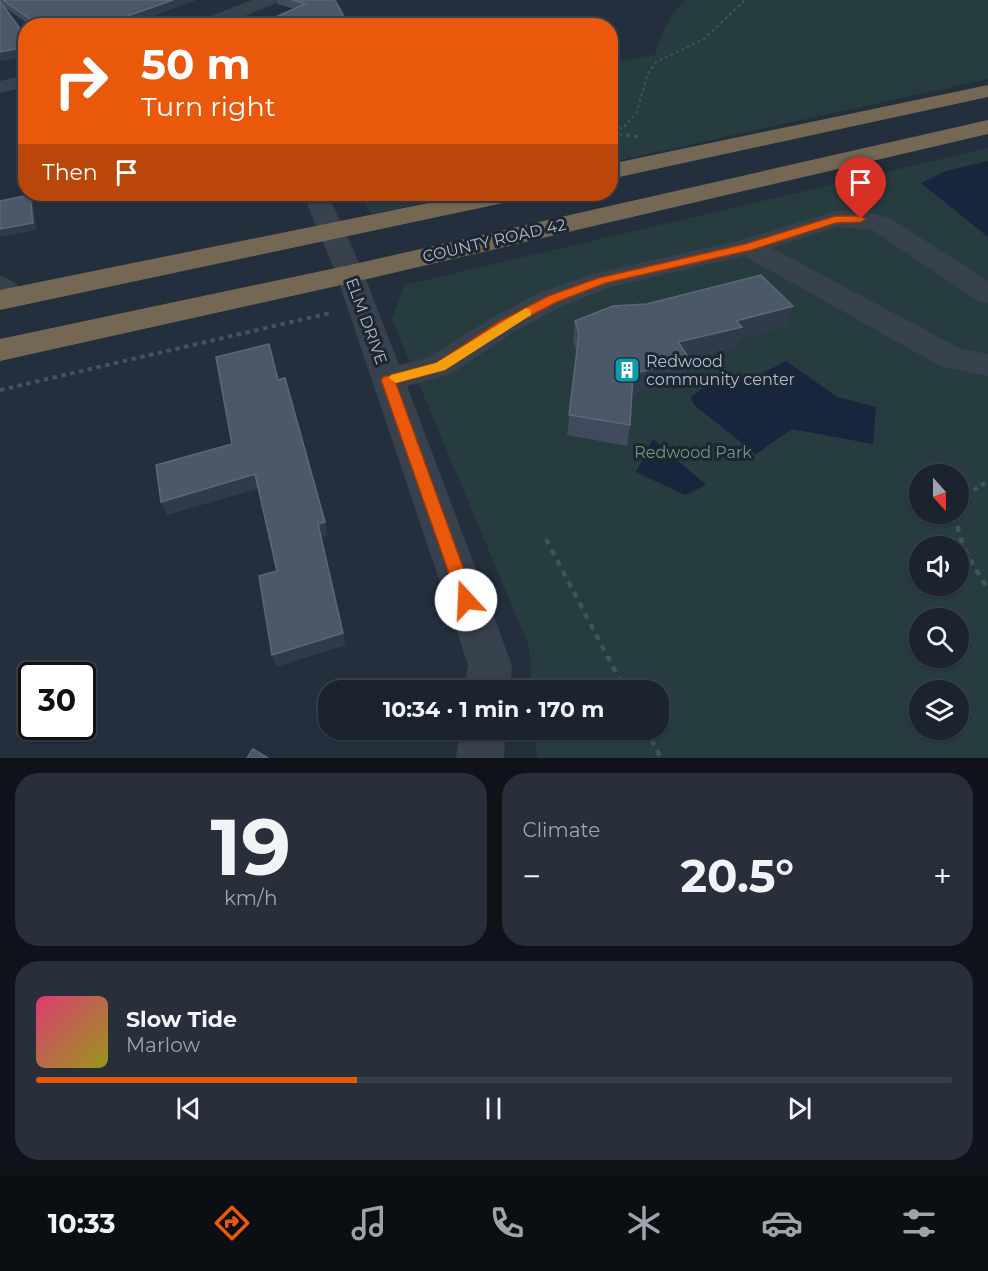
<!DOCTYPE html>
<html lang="en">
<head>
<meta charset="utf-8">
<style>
	:root { --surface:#1b232e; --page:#282f3a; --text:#f1f3f6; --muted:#a0a4aa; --line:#39404a; --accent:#ea580c }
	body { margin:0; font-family:Montserrat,sans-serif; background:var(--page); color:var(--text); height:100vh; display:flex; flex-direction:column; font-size:22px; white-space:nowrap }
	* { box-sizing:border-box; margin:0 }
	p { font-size:20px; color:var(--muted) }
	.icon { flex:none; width:33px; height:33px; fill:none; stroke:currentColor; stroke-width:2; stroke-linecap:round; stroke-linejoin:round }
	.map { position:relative; height:758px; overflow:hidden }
	.sheet { display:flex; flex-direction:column; gap:15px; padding:15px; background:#0f1319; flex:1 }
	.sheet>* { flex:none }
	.banner { position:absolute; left:18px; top:18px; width:600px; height:183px; border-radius:24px; box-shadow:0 2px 4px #0004,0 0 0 2px var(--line); background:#ea580c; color:#fff; overflow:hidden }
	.needle { width:39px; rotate:159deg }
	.buttons { position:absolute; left:909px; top:464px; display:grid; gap:12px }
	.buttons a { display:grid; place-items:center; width:60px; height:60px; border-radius:50%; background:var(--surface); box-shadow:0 2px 4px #0004,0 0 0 2px var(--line); font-size:30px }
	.speed { position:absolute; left:18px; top:662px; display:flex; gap:12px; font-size:30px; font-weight:700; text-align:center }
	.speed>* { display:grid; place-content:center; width:78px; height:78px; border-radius:50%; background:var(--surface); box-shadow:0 2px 4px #0004,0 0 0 2px var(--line); line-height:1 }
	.speed .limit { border:3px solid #111; border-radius:9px; background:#fff; color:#111 }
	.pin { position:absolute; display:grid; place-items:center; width:51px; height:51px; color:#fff; margin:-62px -26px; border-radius:50% 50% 50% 0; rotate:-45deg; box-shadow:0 0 6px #0007 }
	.pin .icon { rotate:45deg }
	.me { position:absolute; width:66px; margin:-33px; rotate:340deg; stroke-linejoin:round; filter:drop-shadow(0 0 4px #0008) }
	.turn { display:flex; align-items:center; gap:21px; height:126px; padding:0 24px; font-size:27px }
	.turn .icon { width:78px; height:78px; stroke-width:2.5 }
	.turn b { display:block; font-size:42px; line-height:51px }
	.then { display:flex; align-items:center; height:57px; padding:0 24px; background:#0003; gap:12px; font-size:22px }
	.big { font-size:45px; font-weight:700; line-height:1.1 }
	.sheet .widget { flex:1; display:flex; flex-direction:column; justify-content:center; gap:9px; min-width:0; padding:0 21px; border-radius:24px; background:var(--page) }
	.sheet .dial { align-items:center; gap:0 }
	.dial b { font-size:78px; line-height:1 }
	.song { display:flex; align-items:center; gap:18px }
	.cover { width:72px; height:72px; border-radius:9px; background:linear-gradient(135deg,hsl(340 70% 55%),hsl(60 70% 35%)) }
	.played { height:6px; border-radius:3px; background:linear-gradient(90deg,var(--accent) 35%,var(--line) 35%) }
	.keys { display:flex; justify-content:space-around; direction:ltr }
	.heat { display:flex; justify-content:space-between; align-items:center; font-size:33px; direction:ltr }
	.sheet .tiles { flex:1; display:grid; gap:15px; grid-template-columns:1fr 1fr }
	.widget:last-child { grid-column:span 2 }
	.trip { position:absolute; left:318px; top:680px; width:351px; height:60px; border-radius:24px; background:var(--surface); box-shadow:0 2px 4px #0004,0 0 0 2px var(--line); font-weight:700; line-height:60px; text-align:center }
	.menu { display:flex; height:96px; justify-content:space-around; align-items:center; background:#0b0e12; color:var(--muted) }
	.menu .icon { width:42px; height:42px }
	.menu .selected { color:var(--accent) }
	.menu b { font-size:27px; color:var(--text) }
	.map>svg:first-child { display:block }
	.green { fill:#263c3f; fill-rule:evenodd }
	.water { fill:#17263c }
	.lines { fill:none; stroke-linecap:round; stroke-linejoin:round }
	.path-far3 { stroke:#3f5557; stroke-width:2; stroke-dasharray:3 3; stroke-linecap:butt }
	.path-far2 { stroke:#3f5557; stroke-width:3; stroke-dasharray:4 4; stroke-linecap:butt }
	.path-far1 { stroke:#3f5557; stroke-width:4; stroke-dasharray:4.5 4.5; stroke-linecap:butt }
	.path { stroke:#3f5557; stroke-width:4.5; stroke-dasharray:6 6; stroke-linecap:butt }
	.minor { fill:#38414e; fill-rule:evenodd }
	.highway { fill:#746855; fill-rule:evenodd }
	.wall { fill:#3f4b5c }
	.shaded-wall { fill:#2f3b4b }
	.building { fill:#4b5868; stroke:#5c6777; stroke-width:1.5 }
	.route { fill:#ea580c; stroke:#983908; stroke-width:1.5 }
	.slow { fill:#f59e0b }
	.labels { text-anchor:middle; stroke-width:6; stroke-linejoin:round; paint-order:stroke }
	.street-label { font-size:16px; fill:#b4bcc9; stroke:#1d2633 }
	.poi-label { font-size:16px; fill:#b4bcc9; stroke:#1d2633; text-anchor:start }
	.park-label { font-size:16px; fill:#6b9a76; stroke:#1d2633 }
</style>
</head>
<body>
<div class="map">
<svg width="988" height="758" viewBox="0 0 988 758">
	<rect width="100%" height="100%" fill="#242f3e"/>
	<g class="green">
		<path d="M687,0h301v79l-377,83v-100l44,-7c7,-22 13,-41 32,-55z"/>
		<path d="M988,148v610h-451l-2,-29h123v-39h-126l-3,-44 -137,-326 12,-35zM920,474h38v39h-38zM920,546h38v39h-38zM920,618h38v39h-38zM920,690h38v39h-38z"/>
		<polygon points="358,194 466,194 372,214"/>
	</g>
	<g class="water">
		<polygon points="988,161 988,237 921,183 946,171"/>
		<polygon points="786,361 837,397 876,407 873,444 792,429 756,454 694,405 691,397 702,389 754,378"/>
		<polygon points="653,439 706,485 685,495 636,472"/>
	</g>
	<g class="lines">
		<polyline class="path-far3" points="624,127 637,112 647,75 656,62 704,39 745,0"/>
		<g class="path-far2">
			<polyline points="610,133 642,137"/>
			<polyline points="611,133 626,125"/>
		</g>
		<g class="path-far1">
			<polyline points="0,390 330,313"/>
			<polyline points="966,495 988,481"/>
		</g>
		<g class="path">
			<path d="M968,493c-28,27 5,71 20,96"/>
			<polyline points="546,539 625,690"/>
			<polyline points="646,729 661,758"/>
		</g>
		<g class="minor">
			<polygon points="252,0 277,0 274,4 221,26 194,26 196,22"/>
			<polygon points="26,75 26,87 0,93 0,81"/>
			<polygon points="303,194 328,194 364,274 399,365 429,357 493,317 541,292 592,274 741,240 835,211 861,211 890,218 988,281 988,303 978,301 872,230 837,227 772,248 961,349 988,354 988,376 942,367 744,256 611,287 563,306 515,331 451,374 407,386 512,665 510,690 464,690 468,665 336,274"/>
			<path d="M0,276c13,3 21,11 28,22l-4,7 -11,2 -13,-5z"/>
			<polygon points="460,729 506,729 504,758 456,758"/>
		</g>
		<g class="highway">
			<polygon points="988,85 988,97 610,179 610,164"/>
			<polygon points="988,120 988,134 350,283 0,361 0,339 350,265"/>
			<polygon points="473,194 521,194 517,199 508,202 0,310 0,290"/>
		</g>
	</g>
	<g class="wall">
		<polygon points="0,0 196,0 125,26 31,26 3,6 26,37 26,56 0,61"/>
		<polygon points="276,0 335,0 349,26 280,26 278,16 294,9 277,4"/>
		<polygon points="793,306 786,326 738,339 736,347 688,358 684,378 632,394 630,425 627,446 567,435 577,353 573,341 575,321"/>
	</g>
	<g class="shaded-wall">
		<polygon points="173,0 196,0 125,26 97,26"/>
		<polygon points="26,47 26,56 0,61 0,52"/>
		<polygon points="184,194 228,194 186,202"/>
		<polygon points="30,195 33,202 36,230 0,237 0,229"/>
		<polygon points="793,306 786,326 738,339 736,347 688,358 684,378 629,395 633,374 678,342 736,321"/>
		<polygon points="255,474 260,488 167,515 161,502"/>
		<polygon points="325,522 328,535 321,537 346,645 276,667 272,655 318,524"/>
	</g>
	<g class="building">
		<polygon points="3,0 173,0 116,20 97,26 40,26"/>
		<polygon points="292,0 335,0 349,26 306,26 278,16 305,4"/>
		<polygon points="0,1 26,37 26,47 0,52"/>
		<polygon points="30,195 33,223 0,229 0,201"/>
		<polygon points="761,275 793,306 736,321 742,327 678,342 689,358 633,374 630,425 569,415 579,334 575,321 613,306 647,304"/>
		<polygon points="269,344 278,380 285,378 325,522 318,524 343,633 272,655 259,576 277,571 255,474 161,502 156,465 232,444 216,357"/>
		<polygon points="253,749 268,758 247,758"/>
	</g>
	<polygon class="route" points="835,216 861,216 866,219 861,222 836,223 752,250 606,283 557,302 509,327 445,370 396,383 475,600 472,605 466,607 460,605 381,380 383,377 436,363 500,321 548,296 598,278 745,244"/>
	<polygon class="slow" points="526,308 531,310 531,315 445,370 396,383 389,378 391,375 436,363"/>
	<defs>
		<g id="building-square" transform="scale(1.35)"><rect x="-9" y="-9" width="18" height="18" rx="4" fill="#0f9aa8" stroke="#1d2633"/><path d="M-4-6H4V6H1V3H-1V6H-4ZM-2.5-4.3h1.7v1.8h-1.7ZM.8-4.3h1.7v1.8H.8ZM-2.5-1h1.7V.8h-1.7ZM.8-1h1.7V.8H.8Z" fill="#fff"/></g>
	</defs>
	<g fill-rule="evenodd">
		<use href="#building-square" x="627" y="370"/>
	</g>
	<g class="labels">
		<g class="street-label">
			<text transform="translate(494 240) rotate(-13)" y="6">COUNTY ROAD 42</text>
			<text transform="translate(367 321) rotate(70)" y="6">ELM DRIVE</text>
		</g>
		<g class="poi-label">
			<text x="646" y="367">Redwood<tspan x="646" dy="18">community center</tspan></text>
		</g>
		<g class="park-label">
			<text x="693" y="458">Redwood Park</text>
		</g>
	</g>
</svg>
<div class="buttons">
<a><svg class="needle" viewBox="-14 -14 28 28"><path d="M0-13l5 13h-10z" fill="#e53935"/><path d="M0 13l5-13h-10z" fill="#a0a4aa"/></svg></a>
<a><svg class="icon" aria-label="sound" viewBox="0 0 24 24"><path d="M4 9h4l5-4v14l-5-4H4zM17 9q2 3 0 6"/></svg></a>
<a><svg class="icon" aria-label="search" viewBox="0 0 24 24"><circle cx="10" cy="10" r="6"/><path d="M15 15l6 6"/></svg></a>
<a><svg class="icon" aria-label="layers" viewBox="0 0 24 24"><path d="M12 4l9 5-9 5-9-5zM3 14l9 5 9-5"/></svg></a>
</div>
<div class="speed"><div class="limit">30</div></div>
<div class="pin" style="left:861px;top:219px;background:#d93025"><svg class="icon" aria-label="arrive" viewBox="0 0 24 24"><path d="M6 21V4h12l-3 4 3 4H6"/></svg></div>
<svg class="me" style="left:466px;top:600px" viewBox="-20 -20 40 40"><circle r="19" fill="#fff"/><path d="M0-13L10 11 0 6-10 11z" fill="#ea580c"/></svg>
<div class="trip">10:34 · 1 min · 170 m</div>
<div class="banner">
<div class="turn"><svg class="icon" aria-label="right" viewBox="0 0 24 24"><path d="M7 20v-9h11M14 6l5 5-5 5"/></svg><div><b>50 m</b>Turn right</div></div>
<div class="then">Then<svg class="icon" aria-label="arrive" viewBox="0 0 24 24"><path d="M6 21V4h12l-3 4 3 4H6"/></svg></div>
</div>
</div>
<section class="sheet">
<div class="tiles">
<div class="widget dial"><b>19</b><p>km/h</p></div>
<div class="widget"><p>Climate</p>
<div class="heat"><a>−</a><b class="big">20.5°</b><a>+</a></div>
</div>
<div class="widget">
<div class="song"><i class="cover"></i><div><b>Slow Tide</b><p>Marlow</p></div></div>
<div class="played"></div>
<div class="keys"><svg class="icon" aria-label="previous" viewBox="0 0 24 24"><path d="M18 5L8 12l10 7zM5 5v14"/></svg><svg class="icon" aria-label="pause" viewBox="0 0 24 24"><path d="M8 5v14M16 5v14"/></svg><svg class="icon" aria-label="next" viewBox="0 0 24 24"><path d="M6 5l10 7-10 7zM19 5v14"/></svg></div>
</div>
</div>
</section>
<nav class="menu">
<b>10:33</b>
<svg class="icon selected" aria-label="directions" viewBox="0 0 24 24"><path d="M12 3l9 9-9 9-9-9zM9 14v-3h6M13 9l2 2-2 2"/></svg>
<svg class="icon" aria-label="music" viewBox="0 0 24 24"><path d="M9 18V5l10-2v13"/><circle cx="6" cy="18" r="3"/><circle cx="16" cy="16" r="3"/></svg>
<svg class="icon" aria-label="phone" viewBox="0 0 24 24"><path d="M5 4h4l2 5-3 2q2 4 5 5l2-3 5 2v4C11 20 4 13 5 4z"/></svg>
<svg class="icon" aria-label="climate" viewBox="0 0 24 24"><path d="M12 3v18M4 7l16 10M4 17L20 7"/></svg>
<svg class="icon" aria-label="car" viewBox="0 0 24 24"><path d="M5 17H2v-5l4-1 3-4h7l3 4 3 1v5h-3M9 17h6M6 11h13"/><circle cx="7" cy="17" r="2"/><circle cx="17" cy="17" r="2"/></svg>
<svg class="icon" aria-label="filters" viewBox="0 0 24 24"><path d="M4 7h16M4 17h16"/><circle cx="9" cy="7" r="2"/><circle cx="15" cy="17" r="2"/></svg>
</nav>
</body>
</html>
